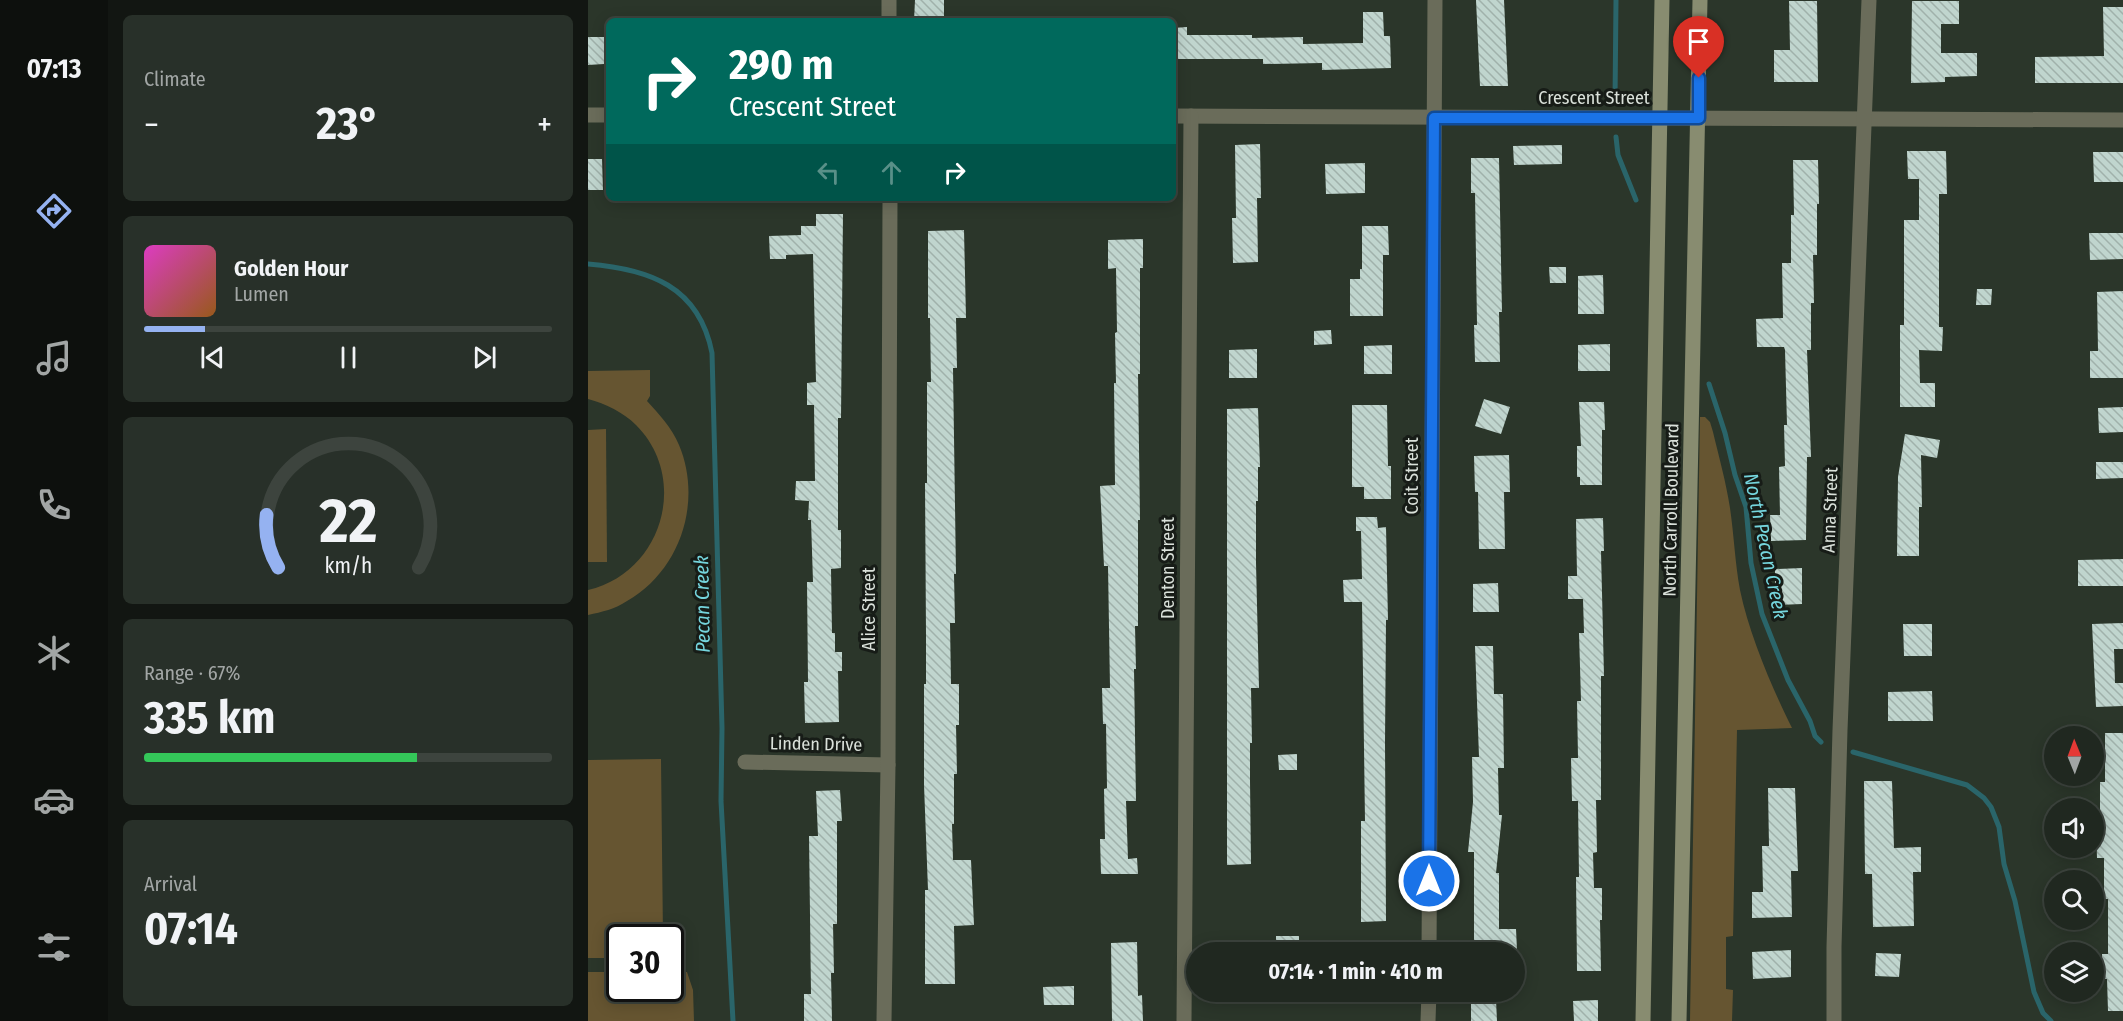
<!DOCTYPE html>
<html lang="en">
<head>
<meta charset="utf-8">
<style>
	:root { --surface:#202820; --page:#283029; --text:#f1f3f6; --muted:#a2a6a5; --line:#3d443e; --accent:#95b2f1 }
	body { margin:0; font-family:"Fira Sans Condensed",sans-serif; background:var(--page); color:var(--text); height:100vh; display:flex; flex-direction:column; font-size:22px; white-space:nowrap }
	* { box-sizing:border-box; margin:0 }
	p { font-size:20px; color:var(--muted) }
	.icon { flex:none; width:33px; height:33px; fill:none; stroke:currentColor; stroke-width:2; stroke-linecap:round; stroke-linejoin:round }
	.map { position:relative; flex:1; overflow:hidden }
	.sheet { display:flex; flex-direction:column; gap:15px; padding:15px; background:#121612; width:480px }
	.sheet>* { flex:none }
	.guide { position:absolute; left:18px; top:18px; width:570px; height:183px; border-radius:9px; box-shadow:0 3px 15px #0003,0 0 0 2px var(--line); background:#00695c; color:#fff; overflow:hidden }
	.needle { width:39px; rotate:359deg }
	.controls { position:absolute; left:1456px; top:726px; display:grid; gap:12px }
	.controls a { display:grid; place-items:center; width:60px; height:60px; border-radius:50%; background:var(--surface); box-shadow:0 3px 15px #0003,0 0 0 2px var(--line); font-size:30px }
	.speed { position:absolute; left:18px; top:924px; display:flex; gap:12px; font-size:30px; font-weight:700; text-align:center }
	.speed>* { display:grid; place-content:center; width:78px; height:78px; border-radius:50%; background:var(--surface); box-shadow:0 3px 15px #0003,0 0 0 2px var(--line); line-height:1 }
	.speed .limit { border:3px solid #111; border-radius:9px; background:#fff; color:#111 }
	.pin { position:absolute; display:grid; place-items:center; width:51px; height:51px; color:#fff; margin:-62px -26px; border-radius:50% 50% 50% 0; rotate:-45deg; box-shadow:0 0 6px #0007 }
	.pin .icon { rotate:45deg }
	.me { position:absolute; width:66px; margin:-33px; rotate:0deg; stroke-linejoin:round; filter:drop-shadow(0 0 4px #0008) }
	.turn { display:flex; align-items:center; gap:21px; height:126px; padding:0 24px; font-size:27px }
	.turn .icon { width:78px; height:78px; stroke-width:2.5 }
	.turn b { display:block; font-size:42px; line-height:51px }
	.lanes { display:flex; align-items:center; height:57px; padding:0 24px; background:#0003; justify-content:center; gap:30px; direction:ltr }
	.lanes .off { opacity:.35 }
	.big { font-size:45px; font-weight:700; line-height:1.1 }
	.sheet .card { flex:1; display:flex; flex-direction:column; justify-content:center; gap:9px; min-width:0; padding:0 21px; border-radius:9px; background:var(--page) }
	.sheet .dial { align-items:center; gap:0 }
	.dial svg { height:156px; overflow:visible; fill:none; stroke:var(--line); stroke-width:7; stroke-linecap:round; text-anchor:middle }
	.dial text { fill:var(--text); stroke:none }
	.song { display:flex; align-items:center; gap:18px }
	.cover { width:72px; height:72px; border-radius:9px; background:linear-gradient(135deg,hsl(310 70% 55%),hsl(30 70% 35%)) }
	.played { height:6px; border-radius:3px; background:linear-gradient(90deg,var(--accent) 15%,var(--line) 15%) }
	.keys { display:flex; justify-content:space-around; direction:ltr }
	.heat { display:flex; justify-content:space-between; align-items:center; font-size:33px; direction:ltr }
	.charge { height:9px; border-radius:4px; background:linear-gradient(90deg,#34c759 67%,var(--line) 0) }
	.trip { position:absolute; left:598px; top:942px; width:339px; height:60px; border-radius:30px; background:var(--surface); box-shadow:0 3px 15px #0003,0 0 0 2px var(--line); font-weight:700; line-height:60px; text-align:center }
	main { display:flex; flex:1; min-height:0 }
	.tab-bar { display:flex; flex-direction:column; width:108px; justify-content:space-around; align-items:center; background:#0d100d; color:var(--muted) }
	.tab-bar .icon { width:42px; height:42px }
	.tab-bar .selected { color:var(--accent) }
	.tab-bar b { font-size:27px; color:var(--text) }
	.map>svg:first-child { display:block }
	.grass { fill:#665531 }
	.lines { fill:none; stroke-linecap:round; stroke-linejoin:round }
	.stream { stroke:#2a656a; stroke-width:5 }
	.building { fill:url(#building-back-hatch) }
	.minor { stroke:#6a6c5a; stroke-width:15 }
	.secondary { stroke:#888c70; stroke-width:15 }
	.route-casing { stroke:#114b97; stroke-width:15 }
	.route { stroke:#1a73e8; stroke-width:10 }
	.labels { text-anchor:middle; stroke-width:6; stroke-linejoin:round; paint-order:stroke }
	.street-label { font-size:18px; fill:#dae1da; stroke:#171c17 }
	.water-label { font-size:20px; font-style:italic; fill:#75d5dd; stroke:#171c17 }
</style>
</head>
<body>
<main>
<nav class="tab-bar">
<b>07:13</b>
<svg class="icon selected" aria-label="directions" viewBox="0 0 24 24"><path d="M12 3l9 9-9 9-9-9zM9 14v-3h6M13 9l2 2-2 2"/></svg>
<svg class="icon" aria-label="music" viewBox="0 0 24 24"><path d="M9 18V5l10-2v13"/><circle cx="6" cy="18" r="3"/><circle cx="16" cy="16" r="3"/></svg>
<svg class="icon" aria-label="phone" viewBox="0 0 24 24"><path d="M5 4h4l2 5-3 2q2 4 5 5l2-3 5 2v4C11 20 4 13 5 4z"/></svg>
<svg class="icon" aria-label="climate" viewBox="0 0 24 24"><path d="M12 3v18M4 7l16 10M4 17L20 7"/></svg>
<svg class="icon" aria-label="car" viewBox="0 0 24 24"><path d="M5 17H2v-5l4-1 3-4h7l3 4 3 1v5h-3M9 17h6M6 11h13"/><circle cx="7" cy="17" r="2"/><circle cx="17" cy="17" r="2"/></svg>
<svg class="icon" aria-label="filters" viewBox="0 0 24 24"><path d="M4 7h16M4 17h16"/><circle cx="9" cy="7" r="2"/><circle cx="15" cy="17" r="2"/></svg>
</nav>
<section class="sheet">
<div class="card"><p>Climate</p>
<div class="heat"><a>−</a><b class="big">23°</b><a>+</a></div>
</div>
<div class="card">
<div class="song"><i class="cover"></i><div><b>Golden Hour</b><p>Lumen</p></div></div>
<div class="played"></div>
<div class="keys"><svg class="icon" aria-label="previous" viewBox="0 0 24 24"><path d="M18 5L8 12l10 7zM5 5v14"/></svg><svg class="icon" aria-label="pause" viewBox="0 0 24 24"><path d="M8 5v14M16 5v14"/></svg><svg class="icon" aria-label="next" viewBox="0 0 24 24"><path d="M6 5l10 7-10 7zM19 5v14"/></svg></div>
</div>
<div class="card dial"><svg viewBox="0 0 100 80">
<path d="M14 69A42 42 0 1 1 86 69"/>
<path d="M14 69A42 42 0 0 1 8 42" stroke="#95b2f1"/>
<text x="50" y="56" font-size="32" font-weight="700">22</text>
<text x="50" y="72" font-size="11">km/h</text>
</svg></div>
<div class="card"><p>Range · 67%</p><b class="big">335 km</b><div class="charge"></div></div>
<div class="card"><p>Arrival</p><b class="big">07:14</b></div>
</section>
<div class="map">
<svg width="1535" height="1021" viewBox="0 0 1535 1021">
	<defs>
		<pattern id="building-back-hatch" width="6" height="6" patternUnits="userSpaceOnUse" patternTransform="scale(1.5)"><rect width="6" height="6" fill="#c0d5ce"/><path d="M-1 5l2 2M0 0l6 6M5-1l2 2" fill="none" stroke="#a0b1ab"/></pattern>
	</defs>
	<rect width="100%" height="100%" fill="#2b362a"/>
	<g class="grass">
		<path d="M62,370v26l-3,5c12,13 25,27 32,44 24,57 1,126 -52,156 -12,8 -25,11 -39,14v-25c74,-17 102,-111 48,-165 -13,-13 -30,-21 -48,-26v-28z"/>
		<path d="M1112,417h5l5,5 3,10c6,25 13,50 17,76 4,27 5,55 10,82 9,44 32,98 52,138l-55,2 -4,206 -7,1v52l7,1 -1,31h-42z"/>
		<polygon points="18,429 19,562 0,562 0,430"/>
		<polygon points="73,759 75,937 32,938 31,958 0,958 0,760"/>
		<polygon points="0,972 31,972 32,988 82,988 83,972 99,972 105,990 106,1021 0,1021"/>
	</g>
	<g class="lines">
		<g class="stream">
			<polyline points="1027,101 1028,0"/>
			<polyline points="1028,137 1030,155 1048,200"/>
			<path d="M0,264c61,5 111,22 124,89l10,375 -1,73 12,220"/>
			<polyline points="1121,384 1137,433 1147,475 1158,507 1163,563 1174,614 1200,680 1222,721 1227,736 1233,742"/>
			<polyline points="1265,752 1379,785 1396,798 1403,807 1411,827 1416,864 1427,901 1446,992 1455,1013 1463,1021"/>
		</g>
	</g>
	<g class="building">
		<polygon points="327,0 356,0 356,21 326,21"/>
		<polygon points="888,0 916,0 920,86 892,86"/>
		<polygon points="1201,1 1229,1 1230,82 1186,82 1186,50 1202,50"/>
		<polygon points="1324,1 1371,1 1371,24 1353,24 1353,53 1389,53 1389,76 1357,77 1357,82 1323,83"/>
		<polygon points="1515,7 1535,7 1535,83 1447,83 1447,57 1516,56"/>
		<polygon points="775,12 795,12 796,36 802,36 803,68 734,70 734,63 675,64 675,59 585,59 585,28 599,27 599,35 664,35 664,38 715,37 715,44 775,43"/>
		<polygon points="0,37 16,37 16,64 0,65"/>
		<polygon points="672,144 673,198 669,198 670,262 645,263 644,218 648,218 647,145"/>
		<polygon points="974,145 974,164 926,165 925,146"/>
		<polygon points="1319,151 1358,151 1359,194 1351,194 1351,327 1355,327 1354,351 1331,350 1332,383 1347,383 1347,407 1312,407 1312,325 1316,325 1316,220 1331,220 1331,179 1320,179"/>
		<polygon points="1505,152 1535,152 1535,182 1506,182"/>
		<polygon points="883,158 911,158 914,312 911,312 912,362 887,362 886,325 889,325 887,193 883,193"/>
		<polygon points="0,159 14,159 15,190 0,190"/>
		<polygon points="1205,160 1230,160 1231,204 1229,204 1229,255 1225,255 1226,303 1223,303 1223,350 1219,350 1223,457 1219,457 1218,540 1183,541 1182,515 1192,515 1191,467 1197,466 1196,425 1199,425 1197,350 1196,347 1169,347 1168,319 1195,318 1194,263 1203,263 1203,215 1206,215"/>
		<polygon points="777,163 777,193 738,194 737,164"/>
		<polygon points="228,214 255,214 253,418 250,418 250,530 253,530 253,568 243,569 244,633 247,633 247,652 254,652 254,671 250,671 251,722 217,723 216,682 220,682 219,582 225,582 223,520 220,520 221,501 207,500 208,481 227,481 226,405 219,405 219,383 228,382 225,254 198,255 198,259 182,259 181,236 213,235 213,226 228,226"/>
		<polygon points="774,226 800,226 801,255 795,255 795,316 762,316 762,279 772,279 772,269 774,269"/>
		<polygon points="376,230 378,318 368,318 369,368 365,368 368,574 366,574 367,623 362,623 363,684 371,684 371,725 368,725 369,774 366,774 366,824 364,824 365,860 383,860 386,925 366,926 367,984 337,984 337,890 340,890 336,785 336,684 338,684 338,634 337,483 339,483 339,382 343,382 342,318 340,318 340,231"/>
		<polygon points="1501,233 1535,233 1535,259 1502,260"/>
		<polygon points="555,239 555,268 552,268 552,374 550,374 552,520 550,520 550,626 547,626 548,669 546,669 548,801 538,801 540,859 549,858 550,874 513,874 512,839 517,839 516,789 519,788 518,724 515,724 514,688 522,688 520,566 516,566 512,486 527,485 526,383 528,383 527,333 529,332 528,268 520,269 520,240"/>
		<polygon points="961,267 978,267 978,283 962,283"/>
		<polygon points="1015,275 1016,314 990,314 990,276"/>
		<polygon points="1389,289 1404,289 1403,305 1388,305"/>
		<polygon points="1535,291 1535,378 1502,378 1502,351 1510,351 1509,292"/>
		<polygon points="743,330 744,344 726,345 726,331"/>
		<polygon points="1022,344 1022,371 990,371 990,345"/>
		<polygon points="804,345 804,374 776,374 776,346"/>
		<polygon points="669,349 669,378 641,378 641,350"/>
		<polygon points="896,399 922,407 913,434 887,426"/>
		<polygon points="991,402 1016,402 1017,430 1014,430 1014,485 992,485 992,477 989,477 989,446 993,446"/>
		<polygon points="764,405 799,405 800,466 803,466 803,499 776,499 776,487 764,487"/>
		<polygon points="1535,407 1535,432 1511,433 1510,408"/>
		<polygon points="670,408 672,467 670,467 670,501 668,501 668,563 671,688 663,688 664,743 662,743 662,781 663,864 639,865 639,409"/>
		<polygon points="1317,434 1352,440 1349,458 1333,455 1334,507 1331,507 1331,556 1309,556 1310,477"/>
		<polygon points="921,455 922,492 916,492 917,549 891,549 890,492 887,492 886,456"/>
		<polygon points="1508,462 1535,462 1535,478 1508,479"/>
		<polygon points="768,517 789,517 790,528 798,527 800,620 798,620 797,742 798,921 773,922 773,821 777,821 774,602 756,602 755,580 774,579 773,531 768,531"/>
		<polygon points="1015,518 1016,551 1013,551 1016,676 1013,676 1013,800 1008,800 1009,852 1005,853 1006,888 1014,888 1014,920 1012,920 1013,971 989,971 988,877 991,877 990,801 984,801 983,758 990,758 989,701 993,701 991,633 996,633 995,599 980,599 980,576 989,576 988,519"/>
		<polygon points="1535,559 1535,586 1490,586 1490,560"/>
		<polygon points="1214,568 1214,604 1187,605 1187,569"/>
		<polygon points="910,583 911,612 885,612 885,584"/>
		<polygon points="1535,623 1535,649 1526,649 1527,683 1535,683 1535,706 1508,707 1504,624"/>
		<polygon points="1315,624 1344,624 1344,656 1316,656"/>
		<polygon points="887,646 905,646 906,694 915,694 916,768 910,768 911,815 914,815 908,873 911,873 911,929 928,929 929,950 915,950 915,952 886,952 886,852 880,852 885,802 884,757 891,757"/>
		<polygon points="1344,691 1345,721 1300,721 1300,692"/>
		<polygon points="1517,733 1535,733 1535,1011 1520,1011 1519,979 1514,979 1514,954 1520,954 1520,899 1516,899 1516,858 1509,858 1508,828 1512,828 1512,782 1517,782"/>
		<polygon points="709,754 709,770 691,770 690,755"/>
		<polygon points="1276,781 1304,781 1306,848 1333,847 1333,872 1325,872 1326,926 1285,927 1284,874 1277,874"/>
		<polygon points="1180,788 1207,788 1210,871 1203,871 1204,917 1164,918 1164,892 1175,892 1174,846 1181,846"/>
		<polygon points="252,790 254,821 249,821 249,924 245,924 246,973 243,973 244,1021 216,1021 216,994 223,994 221,836 230,836 228,791"/>
		<rect x="688" y="936" width="23" height="16"/>
		<polygon points="549,942 550,996 554,995 555,1021 524,1021 523,943"/>
		<polygon points="1203,950 1203,977 1165,979 1164,952"/>
		<polygon points="1288,953 1313,954 1311,977 1287,976"/>
		<polygon points="486,986 486,1005 456,1005 455,987"/>
		<polygon points="908,1000 909,1021 883,1021 883,1001"/>
		<polygon points="1010,1000 1010,1021 986,1021 985,1001"/>
	</g>
	<g class="lines">
		<g class="minor">
			<polyline points="301,0 301,21"/>
			<polyline points="0,115 21,115"/>
			<polyline points="585,116 1535,120"/>
			<polyline points="157,762 300,765"/>
			<polyline points="841,952 847,0"/>
			<polyline points="296,1021 300,765 302,198"/>
			<polyline points="596,1021 603,116"/>
			<polyline points="840,1021 841,992"/>
			<polyline points="1246,1021 1246,947 1252,730 1281,0"/>
		</g>
		<g class="secondary">
			<polyline points="1055,1021 1074,0"/>
			<polyline points="1091,1021 1112,0"/>
		</g>
	</g>
	<g class="lines">
		<g class="route-casing">
			<polyline id="route" points="841,881 846,118 1111,118 1111,78"/>
		</g>
		<use href="#route" class="route"/>
	</g>
	<g class="labels">
		<g class="street-label">
			<text x="1006" y="104">Crescent Street</text>
			<text transform="translate(824 476) rotate(-90)" y="6">Coit Street</text>
			<text transform="translate(1083 510) rotate(-89)" y="6">North Carroll Boulevard</text>
			<text transform="translate(1242 510) rotate(-88)" y="6">Anna Street</text>
			<text transform="translate(580 568) rotate(-90)" y="6">Denton Street</text>
			<text transform="translate(281 609) rotate(-90)" y="6">Alice Street</text>
			<text transform="translate(228 744) rotate(1)" y="6">Linden Drive</text>
		</g>
		<g class="water-label">
			<text transform="translate(1178 546) rotate(78)" y="7">North Pecan Creek</text>
			<text transform="translate(114 604) rotate(-91)" y="7">Pecan Creek</text>
		</g>
	</g>
</svg>
<div class="controls">
<a><svg class="needle" viewBox="-14 -14 28 28"><path d="M0-13l5 13h-10z" fill="#e53935"/><path d="M0 13l5-13h-10z" fill="#a2a6a5"/></svg></a>
<a><svg class="icon" aria-label="sound" viewBox="0 0 24 24"><path d="M4 9h4l5-4v14l-5-4H4zM17 9q2 3 0 6"/></svg></a>
<a><svg class="icon" aria-label="search" viewBox="0 0 24 24"><circle cx="10" cy="10" r="6"/><path d="M15 15l6 6"/></svg></a>
<a><svg class="icon" aria-label="layers" viewBox="0 0 24 24"><path d="M12 4l9 5-9 5-9-5zM3 14l9 5 9-5"/></svg></a>
</div>
<div class="speed"><div class="limit">30</div></div>
<div class="pin" style="left:1111px;top:78px;background:#d93025"><svg class="icon" aria-label="arrive" viewBox="0 0 24 24"><path d="M6 21V4h12l-3 4 3 4H6"/></svg></div>
<svg class="me" style="left:841px;top:881px" viewBox="-20 -20 40 40"><circle r="17" fill="#1a73e8" stroke="#fff" stroke-width="3"/><path d="M0-11L8 9 0 5-8 9z" fill="#fff"/></svg>
<div class="trip">07:14 · 1 min · 410 m</div>
<div class="guide">
<div class="turn"><svg class="icon" aria-label="right" viewBox="0 0 24 24"><path d="M7 20v-9h11M14 6l5 5-5 5"/></svg><div><b>290 m</b>Crescent Street</div></div>
<div class="lanes"><svg class="icon off" aria-label="left" viewBox="0 0 24 24"><path d="M17 20v-9H6M10 6l-5 5 5 5"/></svg><svg class="icon off" aria-label="ahead" viewBox="0 0 24 24"><path d="M12 20V5M6 11l6-6 6 6"/></svg><svg class="icon" aria-label="right" viewBox="0 0 24 24"><path d="M7 20v-9h11M14 6l5 5-5 5"/></svg></div>
</div>
</div>
</main>
</body>
</html>
